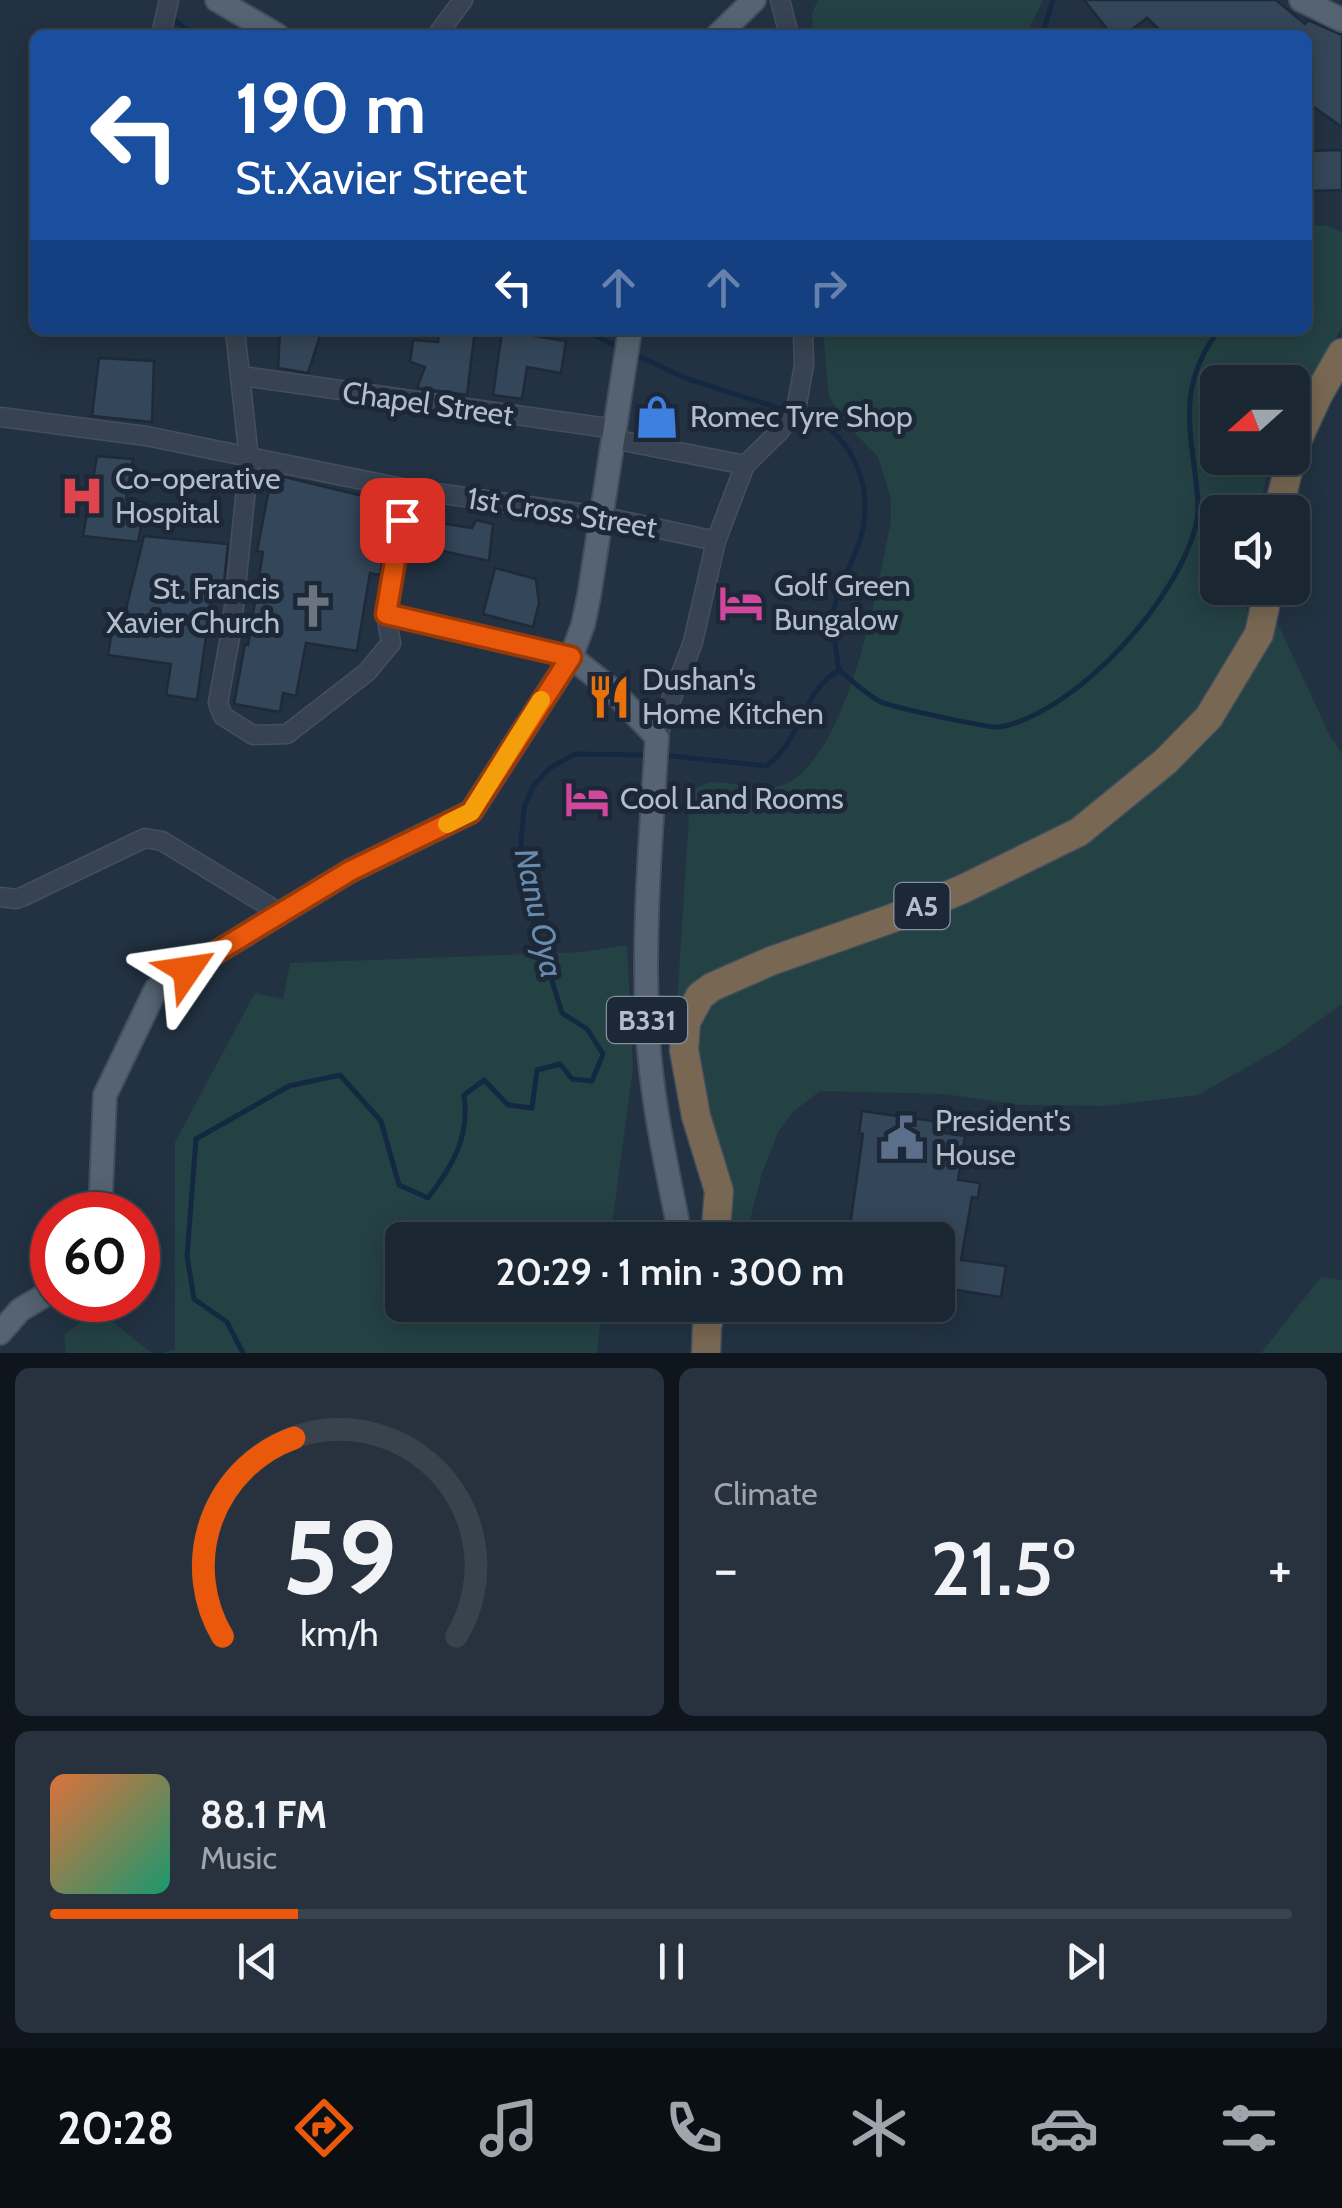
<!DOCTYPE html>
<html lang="en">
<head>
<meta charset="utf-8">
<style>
	:root { --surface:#1a2632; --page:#27323e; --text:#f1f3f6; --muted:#9fa5ac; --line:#38434d; --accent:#ea580c }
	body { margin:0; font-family:Cabin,sans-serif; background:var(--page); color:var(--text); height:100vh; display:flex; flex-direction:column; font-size:38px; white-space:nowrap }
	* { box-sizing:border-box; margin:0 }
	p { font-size:32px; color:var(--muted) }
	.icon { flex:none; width:55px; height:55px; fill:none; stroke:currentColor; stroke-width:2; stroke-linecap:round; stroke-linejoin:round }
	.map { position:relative; height:1353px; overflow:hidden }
	.drawer { display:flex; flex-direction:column; gap:15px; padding:15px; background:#0e151c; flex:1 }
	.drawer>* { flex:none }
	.banner { position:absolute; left:30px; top:30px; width:1282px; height:305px; border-radius:15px; box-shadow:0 5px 25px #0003,0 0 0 2px var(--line); background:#1a4fa0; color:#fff; overflow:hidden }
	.needle { width:65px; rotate:249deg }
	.buttons { position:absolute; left:1200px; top:365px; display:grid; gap:20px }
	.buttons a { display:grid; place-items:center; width:110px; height:110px; border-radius:15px; background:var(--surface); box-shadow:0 5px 25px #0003,0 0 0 2px var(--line); font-size:50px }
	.speed { position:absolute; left:30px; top:1192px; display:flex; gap:20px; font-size:50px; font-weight:700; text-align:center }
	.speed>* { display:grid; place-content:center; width:130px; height:130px; border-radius:50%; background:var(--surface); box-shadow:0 5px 25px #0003,0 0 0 2px var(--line); line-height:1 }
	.speed .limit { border:15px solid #d22; background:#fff; color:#111 }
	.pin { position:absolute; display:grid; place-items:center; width:85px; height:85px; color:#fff; margin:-42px; border-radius:20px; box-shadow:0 5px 15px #0006 }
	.me { position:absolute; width:110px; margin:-55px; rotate:58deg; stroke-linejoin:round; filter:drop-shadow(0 0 8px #0008) }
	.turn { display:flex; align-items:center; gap:35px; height:210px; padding:0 40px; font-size:45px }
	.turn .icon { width:130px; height:130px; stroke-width:2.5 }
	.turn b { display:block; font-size:70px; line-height:85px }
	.lanes { display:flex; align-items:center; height:95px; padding:0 40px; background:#0003; justify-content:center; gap:50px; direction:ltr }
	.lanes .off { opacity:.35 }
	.big { font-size:75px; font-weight:600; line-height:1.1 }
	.drawer .tile { flex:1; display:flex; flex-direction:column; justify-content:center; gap:15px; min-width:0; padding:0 35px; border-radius:15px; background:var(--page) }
	.drawer .dial { align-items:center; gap:0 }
	.dial svg { height:260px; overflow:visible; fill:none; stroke:var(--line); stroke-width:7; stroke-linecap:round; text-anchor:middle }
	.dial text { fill:var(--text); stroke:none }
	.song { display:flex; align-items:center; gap:30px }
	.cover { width:120px; height:120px; border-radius:15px; background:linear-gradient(135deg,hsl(20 70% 55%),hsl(160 70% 35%)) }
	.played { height:10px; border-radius:5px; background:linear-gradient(90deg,var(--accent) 20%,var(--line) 20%) }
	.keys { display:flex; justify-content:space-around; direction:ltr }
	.heat { display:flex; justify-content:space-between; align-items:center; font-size:55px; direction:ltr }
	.drawer .tiles { flex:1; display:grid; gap:15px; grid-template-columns:1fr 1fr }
	.tile:last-child { grid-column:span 2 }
	.trip { position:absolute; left:385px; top:1222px; width:570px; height:100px; border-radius:15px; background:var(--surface); box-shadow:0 5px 25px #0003,0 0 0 2px var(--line); font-weight:600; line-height:100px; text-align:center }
	.dock { display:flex; height:160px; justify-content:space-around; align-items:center; background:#0a0f14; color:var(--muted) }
	.dock .icon { width:70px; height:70px }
	.dock .active { color:var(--accent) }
	.dock b { font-size:45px; color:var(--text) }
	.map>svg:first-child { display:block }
	.green { fill:#244143 }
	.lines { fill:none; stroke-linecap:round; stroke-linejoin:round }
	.stream { stroke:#142941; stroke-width:5 }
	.building { fill:#344659; stroke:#1e2a39; stroke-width:2.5 }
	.minor-casing { stroke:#434f5e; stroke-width:21 }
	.major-casing { stroke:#434f5e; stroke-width:26 }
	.highway-casing { stroke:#424e5c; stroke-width:31 }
	.minor { stroke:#374352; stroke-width:18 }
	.major { stroke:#556372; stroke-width:22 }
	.highway { stroke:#786853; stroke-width:28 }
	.route-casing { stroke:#983908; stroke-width:25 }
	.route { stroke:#ea580c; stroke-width:18 }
	.slow { stroke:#f59e0b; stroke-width:18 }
	.labels { text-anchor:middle; stroke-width:10; stroke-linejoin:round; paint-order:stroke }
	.shield { fill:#1c2837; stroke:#86919f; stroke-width:2.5 }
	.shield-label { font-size:28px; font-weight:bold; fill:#b3becc }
	.street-label { font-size:30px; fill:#b3becc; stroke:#1c2837 }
	.poi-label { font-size:30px; fill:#b3becc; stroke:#1c2837; text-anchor:start }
	.water-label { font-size:32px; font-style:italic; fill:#698bae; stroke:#1c2837 }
</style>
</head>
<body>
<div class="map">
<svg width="1342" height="1353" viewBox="0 0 1342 1353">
	<rect width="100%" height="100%" fill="#223242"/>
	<g class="green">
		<polygon points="818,0 1043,0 1026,35 813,35 812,13"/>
		<path d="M1308,225l20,1 14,6v95l-49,82 -1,-27h-74v76h53l-13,54h-40v76h30l-5,19 35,17 52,112 12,17v251l-61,44 -83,47 -93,11 -85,-1 -76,-11 -124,-3 -27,21 -15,20 -16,41 -17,67h-18l-28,-163 -3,-49 -19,-25 13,-203 4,-10c23,-19 62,6 89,-5 66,-26 95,-201 108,-264v-22l-13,-42 -33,-34 -16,-26 -6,-67h485z"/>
		<polygon points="627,945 633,1068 610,1240 402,1240 402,1305 602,1305 597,1353 163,1353 175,1349 175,1142 255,993 283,999 290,963 582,952"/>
		<polygon points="1321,1277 1342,1280 1342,1353 1261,1353"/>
		<polygon points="97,1310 152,1353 66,1353 64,1335"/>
	</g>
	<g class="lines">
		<g class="stream">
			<polyline points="169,16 194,35"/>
			<polyline points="1042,35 1053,0"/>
			<polyline points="584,330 620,348"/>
			<polyline points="634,354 688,379 788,411"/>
			<path d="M798,414c52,13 76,70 64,119 -7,27 -25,54 -29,82 -1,17 4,38 6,55"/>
			<path d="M839,670c13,10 27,25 42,32 12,5 110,27 119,25 78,-15 182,-131 197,-207 3,-16 -1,-38 -3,-54 -7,-54 -10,-90 25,-136"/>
			<path d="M662,755l104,11c36,-25 35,-74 73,-96"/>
			<path d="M243,1353l-16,-31 -33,-23 -7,-43 9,-117 93,-53 51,-11 41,46 18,64 29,13c25,-33 42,-61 36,-103l20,-15 24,25 24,3 5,-38 23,-6 12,15 20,2 11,-27 -16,-25 -25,-16 -36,-117 -6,-40 4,-49 10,-22 16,-17 25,-14 76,1"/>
		</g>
	</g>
	<g class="building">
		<polygon points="1084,0 1276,0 1305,24 1308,20 1342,35 1342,127 1308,103 1308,35 1165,35 1147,18 1125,35 1112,35"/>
		<polygon points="1342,150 1342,190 1308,191 1308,151"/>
		<polygon points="280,330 322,330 308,373 278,368"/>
		<polygon points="439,330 475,330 467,395 417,388 425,367 410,362 413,340 438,342"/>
		<polygon points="502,331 566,341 561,373 527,367 522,399 493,395"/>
		<polygon points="99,358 154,361 152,422 92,416"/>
		<polygon points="97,456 133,459 126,499 146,503 138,542 83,536"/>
		<polygon points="272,474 392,503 380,575 370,573 357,651 306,643 296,696 283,693 280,712 234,704 245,644 248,645 263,552 257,551"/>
		<polygon points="415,519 472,528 476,520 493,524 489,561 410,544"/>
		<polygon points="144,536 228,544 222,602 211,601 197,700 166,695 171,664 108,655 115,611 125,613"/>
		<polygon points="495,568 536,579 539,603 533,627 483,614"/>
		<polygon points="862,1111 940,1122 938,1132 965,1136 958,1180 980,1183 978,1198 972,1197 961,1260 1006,1266 1001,1297 950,1289 938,1274 938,1240 887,1240 888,1232 850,1226 863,1134 859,1133"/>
	</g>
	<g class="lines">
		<g class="minor-casing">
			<g id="minor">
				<polyline points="780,0 789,35"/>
				<polyline points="161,35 169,0"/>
				<polyline points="437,35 463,0"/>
				<polyline points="235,330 249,459 232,626 218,703 223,716 253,735 287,734 367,672 391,643 386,614 407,489"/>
				<polyline points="242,376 615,429"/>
				<polyline points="0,417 146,436 407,489 600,516 716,541"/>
				<polyline points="613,439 745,465"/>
				<polyline points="386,614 571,657"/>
				<polyline points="657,737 693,642 716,541 745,465 780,431 797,404 804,365 803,330"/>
				<polyline points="0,897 16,899 24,896 145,838 162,841 280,913"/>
			</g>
		</g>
		<g class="major-casing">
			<g id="major">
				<polyline points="217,0 277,35"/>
				<polyline points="1301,0 1342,20"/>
				<polyline points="718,35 754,0"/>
				<path d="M571,657l40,32 46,48c-6,100 -15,199 -9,299 4,69 20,136 33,204"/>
				<polyline points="100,1215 105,1095 156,989 350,871 471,812 571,657 583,625 589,596 630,330"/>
				<polyline points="0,1333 20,1310 52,1291"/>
			</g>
		</g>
		<g class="highway-casing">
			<g id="highway">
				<polyline points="1292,452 1318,395 1342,353"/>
				<polyline points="1278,512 1291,458"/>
				<polyline points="715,1240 719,1191 696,1116 684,1050 686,1022 700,996 712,987 771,961 893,918 963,889 1079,832 1166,761 1209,717 1259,634 1269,588"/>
				<polyline points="706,1353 707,1326 713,1305"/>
			</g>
		</g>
		<use href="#minor" class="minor"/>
		<use href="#major" class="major"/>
		<use href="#highway" class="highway"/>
	</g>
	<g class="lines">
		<g class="route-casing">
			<polyline id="route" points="187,970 350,871 471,812 571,657 386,614 402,520"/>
		</g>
		<use href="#route" class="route"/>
		<polyline class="slow" points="447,824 471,812 541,700"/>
	</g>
	<defs>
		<g id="shop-bare" transform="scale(3.45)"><path d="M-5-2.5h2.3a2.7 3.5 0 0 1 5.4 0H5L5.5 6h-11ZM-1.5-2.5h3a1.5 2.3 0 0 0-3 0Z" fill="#3f7fe0" stroke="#1c2837" stroke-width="2.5" paint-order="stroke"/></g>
		<g id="hospital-bare" transform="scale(3.45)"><path d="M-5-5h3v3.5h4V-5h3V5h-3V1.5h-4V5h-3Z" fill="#e0444e" stroke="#1c2837" stroke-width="2.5" paint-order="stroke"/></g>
		<g id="hotel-bare" transform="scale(3.45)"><path d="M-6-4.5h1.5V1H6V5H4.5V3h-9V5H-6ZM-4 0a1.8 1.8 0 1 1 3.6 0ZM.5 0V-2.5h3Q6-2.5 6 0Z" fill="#d1479c" stroke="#1c2837" stroke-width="2.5" paint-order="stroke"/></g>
		<g id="church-bare" transform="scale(3.45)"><path d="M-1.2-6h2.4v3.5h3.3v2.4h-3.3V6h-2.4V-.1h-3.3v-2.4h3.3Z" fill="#6b7280" stroke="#1c2837" stroke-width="2.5" paint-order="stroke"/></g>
		<g id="restaurant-bare" transform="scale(3.45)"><path d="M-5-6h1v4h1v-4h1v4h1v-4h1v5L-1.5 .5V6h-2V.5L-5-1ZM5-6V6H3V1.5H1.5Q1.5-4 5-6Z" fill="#e8710a" stroke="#1c2837" stroke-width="2.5" paint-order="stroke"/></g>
		<g id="civic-bare" transform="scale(3.45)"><path d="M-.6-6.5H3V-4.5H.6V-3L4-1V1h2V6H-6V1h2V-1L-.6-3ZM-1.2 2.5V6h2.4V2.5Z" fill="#5c6f8a" stroke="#1c2837" stroke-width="2.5" paint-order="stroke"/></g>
	</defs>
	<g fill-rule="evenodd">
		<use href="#shop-bare" x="657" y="417"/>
		<use href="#hospital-bare" x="82" y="496"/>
		<use href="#hotel-bare" x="741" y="603"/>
		<use href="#church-bare" x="313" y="606"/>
		<use href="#restaurant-bare" x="609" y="697"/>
		<use href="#hotel-bare" x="587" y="799"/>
		<use href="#civic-bare" x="902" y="1138"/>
	</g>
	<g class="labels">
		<g class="shield">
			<rect x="894.5" y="883" width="55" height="46" rx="8"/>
			<rect x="607" y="997" width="80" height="46" rx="8"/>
		</g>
		<g class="shield-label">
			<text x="922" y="916">A5</text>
			<text x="647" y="1030">B331</text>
		</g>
		<g class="street-label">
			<text transform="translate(428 404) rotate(8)" y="10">Chapel Street</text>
			<text transform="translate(562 513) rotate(9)" y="10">1st Cross Street</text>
		</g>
		<g class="poi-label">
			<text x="690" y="427">Romec Tyre Shop</text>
			<text x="115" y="489">Co-operative<tspan x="115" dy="34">Hospital</tspan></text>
			<text x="774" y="596">Golf Green<tspan x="774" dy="34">Bungalow</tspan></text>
			<text x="280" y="599" text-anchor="end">St. Francis<tspan x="280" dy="34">Xavier Church</tspan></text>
			<text x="642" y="690">Dushan's<tspan x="642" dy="34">Home Kitchen</tspan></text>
			<text x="620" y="809">Cool Land Rooms</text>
			<text x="935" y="1131">President's<tspan x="935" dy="34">House</tspan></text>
		</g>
		<g class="water-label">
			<text transform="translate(539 913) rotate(78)" y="11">Nanu Oya</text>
		</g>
	</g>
</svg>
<div class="buttons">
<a><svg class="needle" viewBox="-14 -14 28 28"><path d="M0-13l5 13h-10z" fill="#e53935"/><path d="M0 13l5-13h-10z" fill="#9fa5ac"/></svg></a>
<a><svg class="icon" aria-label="sound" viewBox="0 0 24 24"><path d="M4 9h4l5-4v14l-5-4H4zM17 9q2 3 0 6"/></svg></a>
</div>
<div class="speed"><div class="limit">60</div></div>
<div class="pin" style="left:402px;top:520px;background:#d93025"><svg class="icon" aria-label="arrive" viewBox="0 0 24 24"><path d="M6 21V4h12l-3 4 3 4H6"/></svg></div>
<svg class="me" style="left:187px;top:970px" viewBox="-20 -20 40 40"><path d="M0-17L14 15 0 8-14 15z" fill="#ea580c" stroke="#fff" stroke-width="4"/></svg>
<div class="trip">20:29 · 1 min · 300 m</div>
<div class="banner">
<div class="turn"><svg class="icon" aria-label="left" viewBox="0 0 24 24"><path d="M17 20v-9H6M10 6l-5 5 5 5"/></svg><div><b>190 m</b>St.Xavier Street</div></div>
<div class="lanes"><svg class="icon" aria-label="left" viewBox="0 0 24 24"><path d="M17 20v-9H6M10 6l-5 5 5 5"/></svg><svg class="icon off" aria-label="ahead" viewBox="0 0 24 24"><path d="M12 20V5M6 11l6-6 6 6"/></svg><svg class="icon off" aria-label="ahead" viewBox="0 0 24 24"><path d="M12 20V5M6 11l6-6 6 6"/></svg><svg class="icon off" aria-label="right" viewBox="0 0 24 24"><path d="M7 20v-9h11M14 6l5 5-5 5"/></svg></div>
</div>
</div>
<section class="drawer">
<div class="tiles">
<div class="tile dial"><svg viewBox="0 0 100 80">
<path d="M14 69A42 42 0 1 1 86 69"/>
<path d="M14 69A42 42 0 0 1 36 8" stroke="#ea580c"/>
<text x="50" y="56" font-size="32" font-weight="700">59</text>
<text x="50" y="72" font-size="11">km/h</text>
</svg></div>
<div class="tile"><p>Climate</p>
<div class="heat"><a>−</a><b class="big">21.5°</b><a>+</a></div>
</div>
<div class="tile">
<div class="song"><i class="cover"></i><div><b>88.1 FM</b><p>Music</p></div></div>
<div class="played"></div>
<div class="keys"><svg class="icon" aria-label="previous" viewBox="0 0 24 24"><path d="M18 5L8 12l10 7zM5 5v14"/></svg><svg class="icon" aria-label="pause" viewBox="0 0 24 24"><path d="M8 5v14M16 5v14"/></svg><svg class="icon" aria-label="next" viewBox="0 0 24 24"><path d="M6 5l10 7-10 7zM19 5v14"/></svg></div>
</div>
</div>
</section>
<nav class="dock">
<b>20:28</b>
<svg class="icon active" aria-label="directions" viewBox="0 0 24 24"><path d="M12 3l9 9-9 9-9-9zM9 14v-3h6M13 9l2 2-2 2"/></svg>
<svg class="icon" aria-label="music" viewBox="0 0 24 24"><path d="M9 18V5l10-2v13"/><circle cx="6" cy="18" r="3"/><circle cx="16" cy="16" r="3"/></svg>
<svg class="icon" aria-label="phone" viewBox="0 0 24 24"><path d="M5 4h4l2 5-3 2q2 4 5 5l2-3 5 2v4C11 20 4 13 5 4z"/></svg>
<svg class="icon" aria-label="climate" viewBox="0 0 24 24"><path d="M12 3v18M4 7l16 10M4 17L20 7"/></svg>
<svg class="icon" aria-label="car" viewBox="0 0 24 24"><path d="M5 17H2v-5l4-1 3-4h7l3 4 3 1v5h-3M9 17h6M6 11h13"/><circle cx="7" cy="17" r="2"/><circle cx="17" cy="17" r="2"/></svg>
<svg class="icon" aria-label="filters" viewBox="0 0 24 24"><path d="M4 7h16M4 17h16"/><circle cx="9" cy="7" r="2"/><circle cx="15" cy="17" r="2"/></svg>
</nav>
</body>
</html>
